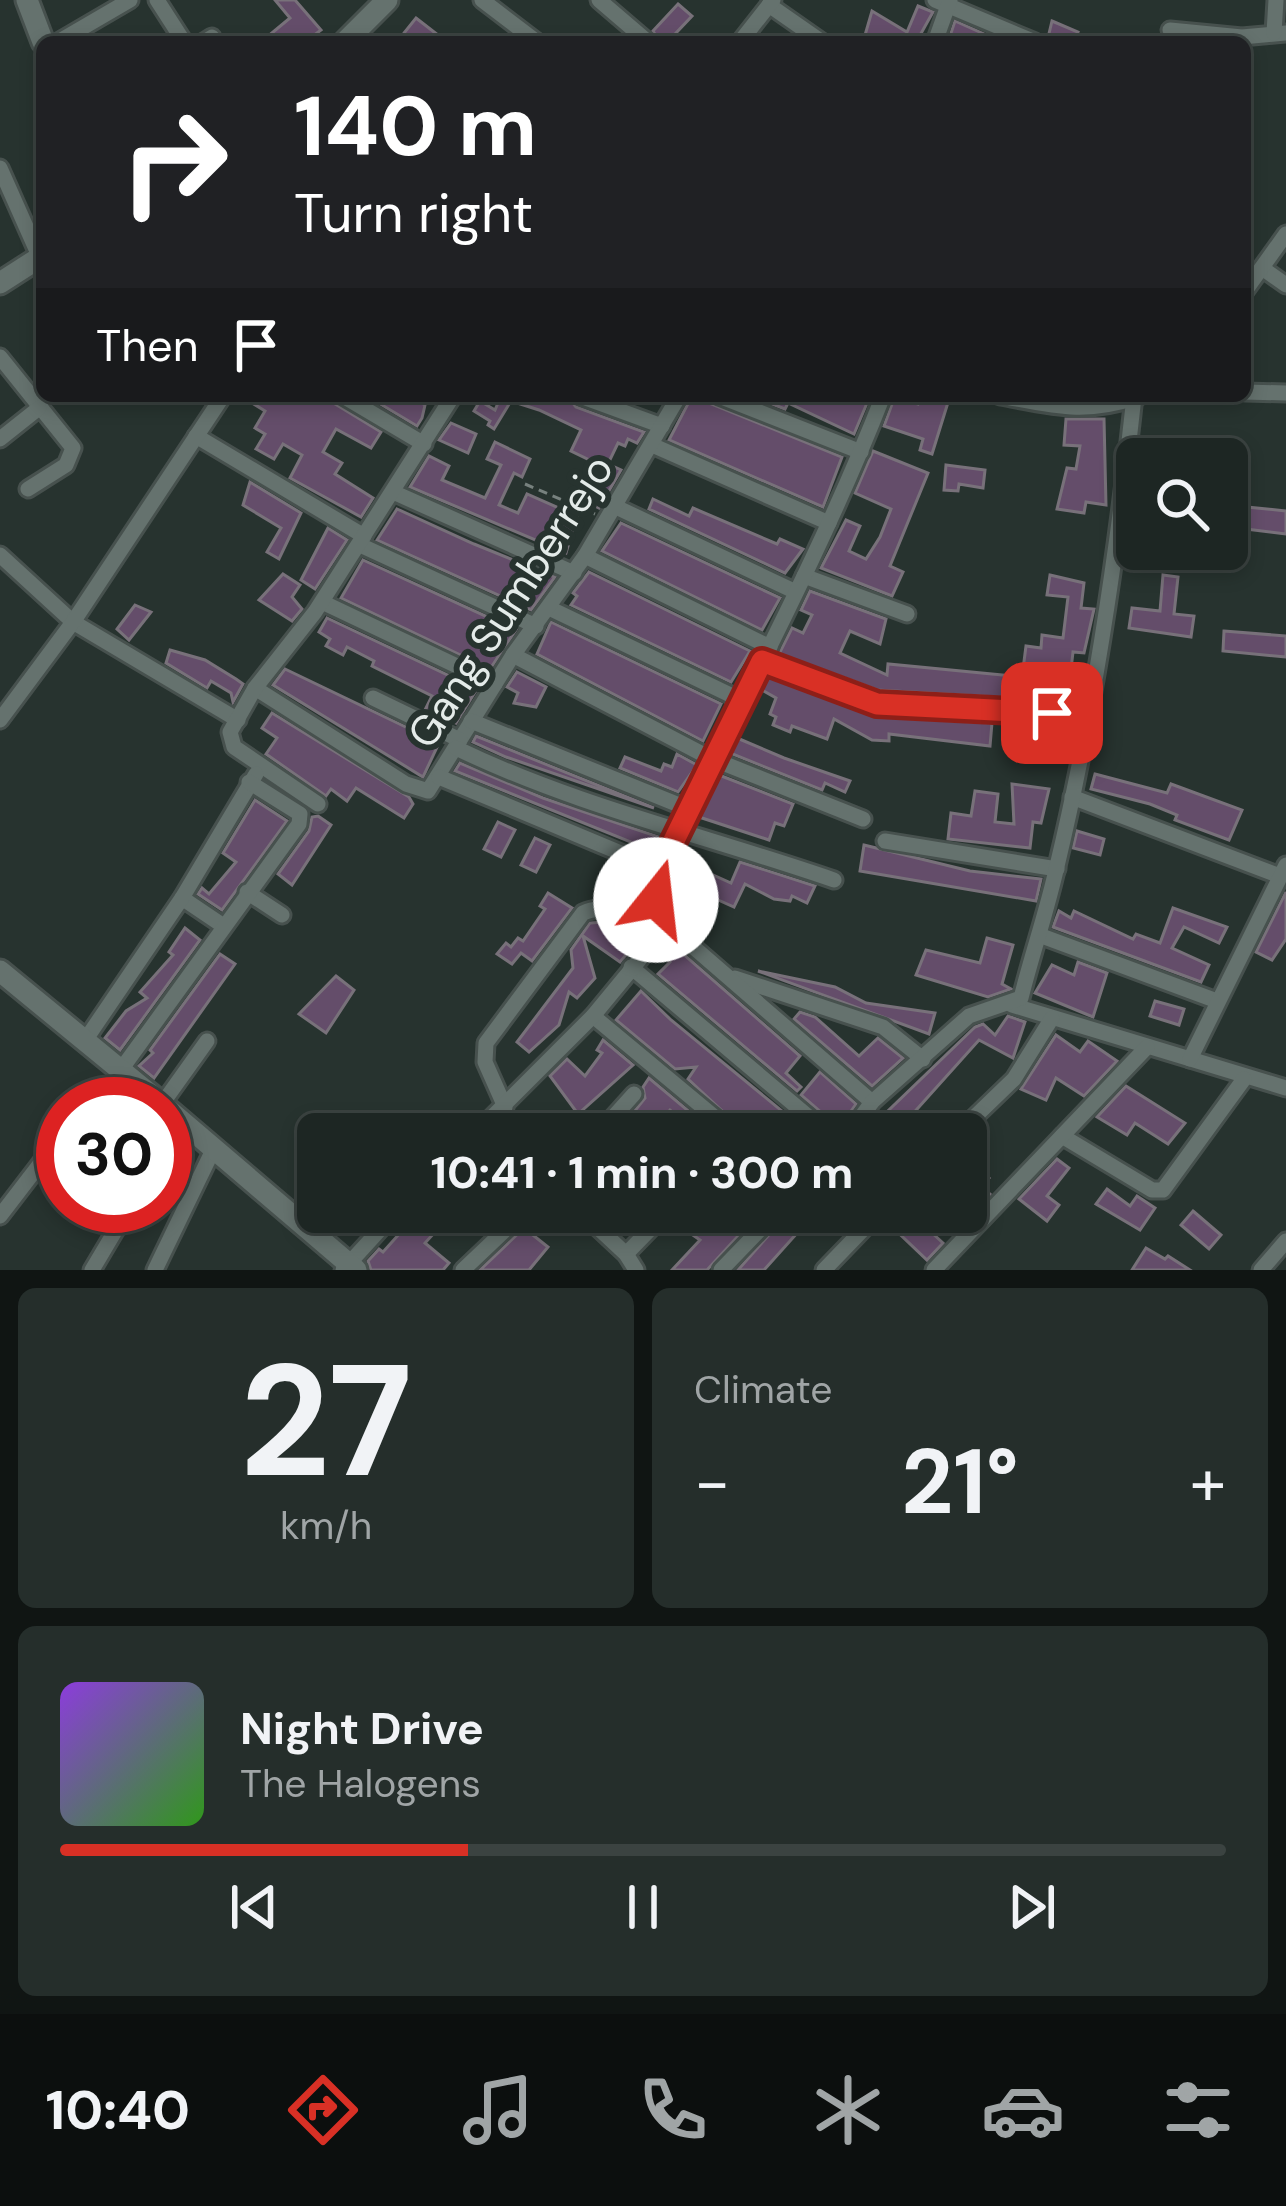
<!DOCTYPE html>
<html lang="en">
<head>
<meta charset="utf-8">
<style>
	:root { --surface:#1d2623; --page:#252e2b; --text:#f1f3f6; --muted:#a0a5a6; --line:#3b4341; --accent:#d93025 }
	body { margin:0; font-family:"DM Sans",sans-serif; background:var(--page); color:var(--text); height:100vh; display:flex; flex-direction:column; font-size:45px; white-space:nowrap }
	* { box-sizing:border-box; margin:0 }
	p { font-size:39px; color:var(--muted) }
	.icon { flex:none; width:66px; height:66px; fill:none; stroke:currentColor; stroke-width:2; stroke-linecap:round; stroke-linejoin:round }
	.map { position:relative; height:1270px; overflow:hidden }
	.side { display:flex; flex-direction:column; gap:18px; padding:18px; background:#101513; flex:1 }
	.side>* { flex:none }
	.top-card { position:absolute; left:36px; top:36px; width:1215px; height:366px; border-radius:18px; box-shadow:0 6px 18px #0003,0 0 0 3px var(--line); background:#202124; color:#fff; overflow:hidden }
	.buttons { position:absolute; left:1116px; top:438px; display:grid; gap:24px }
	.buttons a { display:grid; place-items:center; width:132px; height:132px; border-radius:18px; background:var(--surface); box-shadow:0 6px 18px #0003,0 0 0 3px var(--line); font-size:60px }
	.speed { position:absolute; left:36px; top:1077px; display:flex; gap:24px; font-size:60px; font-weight:700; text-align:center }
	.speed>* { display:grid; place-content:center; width:156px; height:156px; border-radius:50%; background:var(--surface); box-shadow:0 6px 18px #0003,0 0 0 3px var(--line); line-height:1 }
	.speed .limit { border:18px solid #d22; background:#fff; color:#111 }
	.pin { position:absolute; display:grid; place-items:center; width:102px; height:102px; color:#fff; margin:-51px; border-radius:24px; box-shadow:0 6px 18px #0006 }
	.me { position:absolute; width:132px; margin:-66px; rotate:16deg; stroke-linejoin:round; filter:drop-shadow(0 0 9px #0008) }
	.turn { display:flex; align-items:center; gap:42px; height:252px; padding:0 60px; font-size:54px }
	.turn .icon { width:156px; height:156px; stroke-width:2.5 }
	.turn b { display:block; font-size:84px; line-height:102px }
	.then { display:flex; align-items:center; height:114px; padding:0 60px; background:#0003; gap:24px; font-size:45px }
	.big { font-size:90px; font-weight:700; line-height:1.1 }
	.side .tile { flex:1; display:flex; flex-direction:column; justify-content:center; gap:18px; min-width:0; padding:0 42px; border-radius:18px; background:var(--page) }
	.side .dial { align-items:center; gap:0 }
	.dial b { font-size:156px; line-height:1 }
	.song { display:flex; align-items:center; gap:36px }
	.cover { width:144px; height:144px; border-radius:18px; background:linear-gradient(135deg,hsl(270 70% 55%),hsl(110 70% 35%)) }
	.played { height:12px; border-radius:6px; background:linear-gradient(90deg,var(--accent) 35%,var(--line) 35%) }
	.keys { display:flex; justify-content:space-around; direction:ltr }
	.heat { display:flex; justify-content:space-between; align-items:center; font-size:66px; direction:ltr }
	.side .tiles { flex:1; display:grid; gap:18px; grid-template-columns:1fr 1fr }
	.tile:last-child { grid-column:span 2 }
	.trip { position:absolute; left:297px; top:1113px; width:690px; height:120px; border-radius:18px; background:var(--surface); box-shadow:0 6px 18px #0003,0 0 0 3px var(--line); font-weight:700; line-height:120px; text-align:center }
	.tab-bar { display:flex; height:192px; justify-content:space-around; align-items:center; background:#0c0f0e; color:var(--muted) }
	.tab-bar .icon { width:84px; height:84px }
	.tab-bar .current { color:var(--accent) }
	.tab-bar b { font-size:54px; color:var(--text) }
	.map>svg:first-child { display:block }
	.building { fill:#644d6a; stroke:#78717a; stroke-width:3 }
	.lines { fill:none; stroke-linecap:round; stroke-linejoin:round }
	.lane-casing { stroke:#47514e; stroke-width:14 }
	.street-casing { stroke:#47514e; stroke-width:21 }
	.secondary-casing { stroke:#47514e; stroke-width:27 }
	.path { stroke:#77817e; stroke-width:3; stroke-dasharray:9 6; stroke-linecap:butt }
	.lane { stroke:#65726e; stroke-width:8 }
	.street { stroke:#65726e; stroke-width:15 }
	.secondary { stroke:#65726e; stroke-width:21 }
	.route-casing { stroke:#8d1f18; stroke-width:30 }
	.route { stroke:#d93025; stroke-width:21 }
	.labels { text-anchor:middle; stroke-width:12; stroke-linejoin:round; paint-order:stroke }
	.street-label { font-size:42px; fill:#e4ebe9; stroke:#27332f }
</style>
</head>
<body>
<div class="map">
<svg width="1286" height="1270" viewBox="0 0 1286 1270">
	<rect width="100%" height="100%" fill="#27332f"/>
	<g class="building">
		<polygon points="275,0 295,0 321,30 305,42 261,42 290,18"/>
		<polygon points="678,4 692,16 676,33 685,42 660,42 653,31"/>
		<polygon points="918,6 933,12 919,37 923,42 863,42 872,11 907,32"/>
		<polygon points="416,18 447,42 407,42 404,33"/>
		<polygon points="955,21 984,34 982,38 948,42"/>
		<polygon points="1052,21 1078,32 1074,42 1047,42"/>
		<polygon points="241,396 322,396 381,432 371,448 336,429 323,452 342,463 335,474 373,498 361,517 290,478 302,455 283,444 274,459 256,449 265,434 255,428 265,411"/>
		<polygon points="367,396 409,396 425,405 422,418 417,426"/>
		<polygon points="501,396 567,396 576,407 644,432 637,443 628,439 625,446 618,443 606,468 571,451 581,430 539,410 511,401 494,429 488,425 490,421 474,411 480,401 495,410"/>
		<polygon points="692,396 842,457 823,507 669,440"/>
		<polygon points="773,396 870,396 854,434 788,403 785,409 772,404"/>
		<polygon points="895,396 918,404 921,396 950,396 932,454 920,450 923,439 884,426"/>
		<polygon points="1066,419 1104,419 1106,505 1086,502 1084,513 1057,509 1067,468 1076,469 1080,446 1064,445"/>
		<polygon points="451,423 476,434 468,453 439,440"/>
		<polygon points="495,442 530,459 522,477 514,473 499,505 518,513 527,494 577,516 566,553 410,487 429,456 449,466 442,480 485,498 501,465 487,459"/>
		<polygon points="873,451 928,473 890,566 903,572 892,596 821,568 846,520 860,526 849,551 866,559 880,537 891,509 855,493"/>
		<polygon points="608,464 621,470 599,508 585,501 584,494 590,480 599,484"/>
		<polygon points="946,465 985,470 983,488 959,484 958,491 944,490"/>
		<polygon points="250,482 301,513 279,559 267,552 281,528 243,505"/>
		<polygon points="1227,487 1247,507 1286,511 1286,534 1246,529 1227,515"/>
		<polygon points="653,499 689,516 693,508 777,544 780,539 803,549 785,573 649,509"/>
		<polygon points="397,509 474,544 555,577 531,610 377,540"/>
		<polygon points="621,523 780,598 762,630 602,551"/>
		<polygon points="328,528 347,540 315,589 301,580"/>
		<polygon points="1183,549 1211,549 1210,568 1179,566"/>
		<polygon points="363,560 516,630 490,669 341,598"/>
		<polygon points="589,572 750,651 731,682 571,605 577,596 573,593"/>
		<polygon points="283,574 300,585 292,597 302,609 292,621 259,600"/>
		<polygon points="1050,575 1084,583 1081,608 1094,609 1084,653 1073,652 1070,678 1083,679 1079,702 877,690 779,654 792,628 803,633 812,615 801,610 810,591 886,619 880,644 850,631 840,653 887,675 888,664 1022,677 1026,646 1041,648 1042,635 1063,638 1068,597 1047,595"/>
		<polygon points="1163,575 1178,577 1174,614 1194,616 1191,637 1129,628 1132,608 1160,611"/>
		<polygon points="135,605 151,612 129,640 117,629"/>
		<polygon points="327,618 477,689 456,723 425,710 432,696 372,666 374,661 347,647 343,655 326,646 330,639 319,632"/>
		<polygon points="551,622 721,704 703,741 537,654"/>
		<polygon points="1224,631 1286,636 1286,657 1223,651"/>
		<polygon points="170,650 205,660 236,679 243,684 233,702 231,693 211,681 207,688 166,663"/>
		<polygon points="285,669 439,743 423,777 273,685"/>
		<polygon points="517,672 546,687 536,707 514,703 518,693 507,687"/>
		<polygon points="768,676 883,717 992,723 990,746 889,734 889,741 872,740 834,719 827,739 792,726 790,732 773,725 776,717 770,714 776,698 762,690"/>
		<polygon points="272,713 409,797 413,804 404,818 356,788 347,801 331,789 326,796 266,754 277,738 262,728"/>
		<polygon points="1028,724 1063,725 1060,755 1022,754"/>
		<polygon points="476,736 654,808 506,757 473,742"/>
		<polygon points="737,738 784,758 850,781 845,792 825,783 822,790 730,753"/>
		<polygon points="677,754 697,765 678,792 620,768 625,757 661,771 664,764 672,767"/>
		<polygon points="460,763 543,798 662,838 630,893 615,886 634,857 631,842 455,771"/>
		<polygon points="1095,774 1167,793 1171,784 1242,810 1229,840 1175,820 1177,815 1150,804 1091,789"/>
		<polygon points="719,775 793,804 784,826 775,823 769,840 699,817"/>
		<polygon points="1012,784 1049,789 1041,823 1033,822 1030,848 948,839 951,813 971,816 975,791 998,794 995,822 1014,824"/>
		<polygon points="255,800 287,821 222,910 198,894 202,888 209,894 236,862 223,853"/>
		<polygon points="318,816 331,825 292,885 278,874 309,831 312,817"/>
		<polygon points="498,822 515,830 501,857 484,849"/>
		<polygon points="1077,831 1104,839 1100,855 1073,848"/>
		<polygon points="535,838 550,845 536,872 521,865"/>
		<polygon points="864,845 970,871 1041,879 1036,901 860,871"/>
		<polygon points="740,862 815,886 807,903 792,896 790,901 774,899 745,884 734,907 705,894 713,875 731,883"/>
		<polygon points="1286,892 1286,939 1272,960 1256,952"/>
		<polygon points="548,893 572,908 532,961 521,953 512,964 497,954 506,943 511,947 518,938 523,941 545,909 540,906"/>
		<polygon points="1173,908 1227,927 1219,943 1184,927 1172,948 1209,965 1201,982 1053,927 1059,911 1071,918 1074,911 1133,939 1136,934 1160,943"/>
		<polygon points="607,922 640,931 636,943 620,962 583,936 595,978 577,998 569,992 559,1025 529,1052 517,1042 573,968 571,950 590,923"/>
		<polygon points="185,928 200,940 120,1050 105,1038 126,1011 147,998 140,992 173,955 169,952"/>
		<polygon points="987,938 1013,945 1002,984 1011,989 988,997 916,975 926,950 980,963"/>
		<polygon points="673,945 800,1056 786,1073 801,1087 797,1091 658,974 670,962 663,955"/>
		<polygon points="220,954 235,964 154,1078 139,1066 153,1053 150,1050"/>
		<polygon points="1078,962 1107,973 1093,1017 1035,993 1052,965 1074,975"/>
		<polygon points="758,971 835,987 866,1003 935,1013 929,1034"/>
		<polygon points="336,976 354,990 326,1033 299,1014"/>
		<polygon points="641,991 671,1020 810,1134 747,1134 688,1079 696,1067 675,1069 616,1020"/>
		<polygon points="1155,1001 1184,1009 1179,1025 1150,1016"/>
		<polygon points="800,1012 815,1017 859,1056 878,1038 903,1058 872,1086 794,1019"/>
		<polygon points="1008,1016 1025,1022 1013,1058 979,1040 901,1127 913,1134 864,1134 975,1027 983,1024 995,1035"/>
		<polygon points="1056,1035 1080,1052 1088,1041 1117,1061 1084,1096 1056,1078 1046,1100 1021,1089"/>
		<polygon points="603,1040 633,1065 578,1114 550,1076 567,1059 585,1076 602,1053 597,1050"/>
		<polygon points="820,1072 856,1104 839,1128 801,1095"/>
		<polygon points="649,1078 716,1134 687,1134 680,1128 685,1122 670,1110 650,1134 637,1125 641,1120 633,1113 645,1098 643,1087"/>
		<polygon points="1126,1086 1185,1123 1168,1144 1135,1123 1127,1135 1097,1117"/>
		<polygon points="1057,1159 1069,1168 1047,1196 1059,1205 1047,1221 1019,1199"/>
		<polygon points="975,1164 989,1178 981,1186 990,1194 980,1205 966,1192 966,1174"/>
		<polygon points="1107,1189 1130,1206 1137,1196 1155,1208 1140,1230 1096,1204"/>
		<polygon points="1193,1211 1221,1235 1209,1249 1181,1225"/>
		<polygon points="419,1212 436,1212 446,1220 425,1243 449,1263 443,1270 371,1270 368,1261 379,1249 383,1252"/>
		<polygon points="679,1212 699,1212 718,1225 730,1212 760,1212 707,1270 672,1270 700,1240 674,1222"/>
		<polygon points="789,1212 816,1212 764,1270 738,1270"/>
		<polygon points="893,1212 909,1212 943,1243 927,1260 887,1222"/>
		<polygon points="524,1228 548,1247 529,1270 480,1270"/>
		<polygon points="1146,1248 1165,1259 1168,1256 1190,1270 1132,1270"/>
	</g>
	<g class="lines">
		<g class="lane-casing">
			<g id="lane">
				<polyline points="1119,537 1137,542"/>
				<polyline points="1164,549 1175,552"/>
			</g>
		</g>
		<g class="street-casing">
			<g id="street">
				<polyline points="157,0 184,42"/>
				<polyline points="482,0 537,42"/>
				<polyline points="599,0 648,42"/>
				<polyline points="935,0 1035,42"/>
				<polyline points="769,5 822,42"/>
				<polyline points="1170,30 1242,37 1286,33"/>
				<polyline points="1274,33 1276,0"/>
				<polyline points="58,42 130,0"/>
				<polyline points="204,42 212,37"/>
				<polyline points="740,42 773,0"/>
				<polyline points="935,42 950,0"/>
				<polyline points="0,168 40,258"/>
				<polyline points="1262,268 1286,285"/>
				<polyline points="1245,291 1286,234"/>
				<polyline points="0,357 73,448 66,465 28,489"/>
				<polyline points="1245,392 1286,393"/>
				<polyline points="343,396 424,444"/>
				<polyline points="580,396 662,426"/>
				<polyline points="719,396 861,452"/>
				<path d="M1000,396c55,10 84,19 138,1"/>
				<polyline points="196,436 364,536"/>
				<polyline points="0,439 39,408"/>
				<polyline points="652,445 829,523"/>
				<polyline points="393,492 574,573"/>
				<polyline points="616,507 796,592"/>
				<polyline points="360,545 536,626"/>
				<polyline points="0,555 73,622 238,720"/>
				<polyline points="585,556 770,647"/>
				<polyline points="804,576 907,614"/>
				<polyline points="322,602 495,684"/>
				<polyline points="549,608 743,701"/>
				<polyline points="513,655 710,758 863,819"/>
				<polyline points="762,661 886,706 1088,714"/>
				<polyline points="255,688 406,784 428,791 513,655 585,556 679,396"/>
				<polyline points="373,698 460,740"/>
				<polyline points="0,720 73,622 223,396"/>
				<polyline points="471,721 689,809"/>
				<path d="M456,748c120,58 251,88 378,132"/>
				<polyline points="439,777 623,854"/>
				<polyline points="1072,797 1280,876"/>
				<polyline points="318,804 234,747 230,732 255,688 315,612 453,396"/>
				<polyline points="885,841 1057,869"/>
				<polyline points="247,892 282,915"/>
				<polyline points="182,898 222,925"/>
				<polyline points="1039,935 1217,1001"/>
				<polyline points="631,967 829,1134"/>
				<polyline points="735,978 883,1027 923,1059"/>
				<polyline points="1012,1005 1286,1088"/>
				<polyline points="593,1016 735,1134"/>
				<polyline points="86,1039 182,898 256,774"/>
				<polyline points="1190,1059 1286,865"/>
				<path d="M872,1102l-204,-177 -12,-25 2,-27c75,-158 161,-313 225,-477"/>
				<polyline points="102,1104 116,1094 120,1071 299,824 300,814 249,782"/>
				<polyline points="162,1104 207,1041"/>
				<path d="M505,1107l-20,-45 1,-19 97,-130c26,-13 54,14 79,2"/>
				<polyline points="475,1134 593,1016 668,925"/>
				<polyline points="598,1134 634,1094"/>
				<path d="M849,1134l23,-32 97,-86 52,-18c11,-44 26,-87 36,-132 37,-154 60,-311 77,-469"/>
				<polyline points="957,1134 1014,1079 1052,1018"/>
				<polyline points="1062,1136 1152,1190 1163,1190 1244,1079"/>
				<polyline points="165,1148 181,1121"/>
				<polyline points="581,1212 626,1254 636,1270"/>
				<polyline points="0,1216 63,1134"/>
				<polyline points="626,1254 667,1212"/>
				<polyline points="92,1270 130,1206"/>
				<polyline points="155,1270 213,1150"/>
				<polyline points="343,1270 396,1212"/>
				<polyline points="463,1270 524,1212"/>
				<polyline points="721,1270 777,1212"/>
				<polyline points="824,1270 880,1212"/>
				<polyline points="934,1270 1147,1047"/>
				<polyline points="1261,1270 1286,1241"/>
			</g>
		</g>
		<g class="secondary-casing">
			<g id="secondary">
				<polyline points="27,0 43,42"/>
				<polyline points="345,42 387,0"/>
				<polyline points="0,283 42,256"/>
				<polyline points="0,971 162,1104"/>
				<polyline points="165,1107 356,1270"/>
			</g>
		</g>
		<polyline class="path" points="525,484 595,514"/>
		<use href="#lane" class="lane"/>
		<use href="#street" class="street"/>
		<use href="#secondary" class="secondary"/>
	</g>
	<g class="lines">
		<g class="route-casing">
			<polyline id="route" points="656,900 658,873 762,661 877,704 1052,713"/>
		</g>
		<use href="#route" class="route"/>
	</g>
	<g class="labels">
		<g class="street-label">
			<text transform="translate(510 601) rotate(-57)" y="15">Gang Sumberrejo</text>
		</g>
	</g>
</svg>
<div class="buttons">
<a><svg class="icon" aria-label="search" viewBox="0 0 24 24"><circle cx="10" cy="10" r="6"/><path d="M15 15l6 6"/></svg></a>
</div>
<div class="speed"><div class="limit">30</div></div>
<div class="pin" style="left:1052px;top:713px;background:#d93025"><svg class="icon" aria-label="arrive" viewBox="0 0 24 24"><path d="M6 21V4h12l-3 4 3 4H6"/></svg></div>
<svg class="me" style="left:656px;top:900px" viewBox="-20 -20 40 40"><circle r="19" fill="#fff"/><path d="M0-13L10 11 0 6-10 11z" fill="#d93025"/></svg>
<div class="trip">10:41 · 1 min · 300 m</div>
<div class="top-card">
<div class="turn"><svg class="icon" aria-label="right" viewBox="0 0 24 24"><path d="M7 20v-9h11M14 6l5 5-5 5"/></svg><div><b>140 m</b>Turn right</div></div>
<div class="then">Then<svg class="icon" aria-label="arrive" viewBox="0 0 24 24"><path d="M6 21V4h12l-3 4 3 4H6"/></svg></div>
</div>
</div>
<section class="side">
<div class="tiles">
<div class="tile dial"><b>27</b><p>km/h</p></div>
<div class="tile"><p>Climate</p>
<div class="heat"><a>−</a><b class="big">21°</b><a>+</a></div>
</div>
<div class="tile">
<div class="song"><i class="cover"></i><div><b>Night Drive</b><p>The Halogens</p></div></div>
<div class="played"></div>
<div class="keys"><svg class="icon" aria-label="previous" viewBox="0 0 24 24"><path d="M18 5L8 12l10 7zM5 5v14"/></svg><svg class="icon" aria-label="pause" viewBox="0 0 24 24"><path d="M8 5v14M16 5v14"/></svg><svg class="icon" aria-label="next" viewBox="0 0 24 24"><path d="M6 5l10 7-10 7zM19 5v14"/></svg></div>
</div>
</div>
</section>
<nav class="tab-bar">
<b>10:40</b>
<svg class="icon current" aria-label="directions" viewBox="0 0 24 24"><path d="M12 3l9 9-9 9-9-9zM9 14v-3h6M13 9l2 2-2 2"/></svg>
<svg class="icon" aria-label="music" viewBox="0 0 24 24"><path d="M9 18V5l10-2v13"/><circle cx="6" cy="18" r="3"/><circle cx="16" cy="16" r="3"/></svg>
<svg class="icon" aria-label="phone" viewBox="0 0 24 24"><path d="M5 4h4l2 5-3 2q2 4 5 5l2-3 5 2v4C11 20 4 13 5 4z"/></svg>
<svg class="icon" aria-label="climate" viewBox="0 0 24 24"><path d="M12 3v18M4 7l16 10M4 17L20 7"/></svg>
<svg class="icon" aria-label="car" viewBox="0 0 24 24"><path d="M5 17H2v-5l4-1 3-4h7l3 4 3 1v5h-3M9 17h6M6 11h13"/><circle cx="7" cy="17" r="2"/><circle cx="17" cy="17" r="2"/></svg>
<svg class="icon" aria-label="filters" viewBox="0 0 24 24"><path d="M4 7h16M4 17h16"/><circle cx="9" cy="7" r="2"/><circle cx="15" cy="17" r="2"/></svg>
</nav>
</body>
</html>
